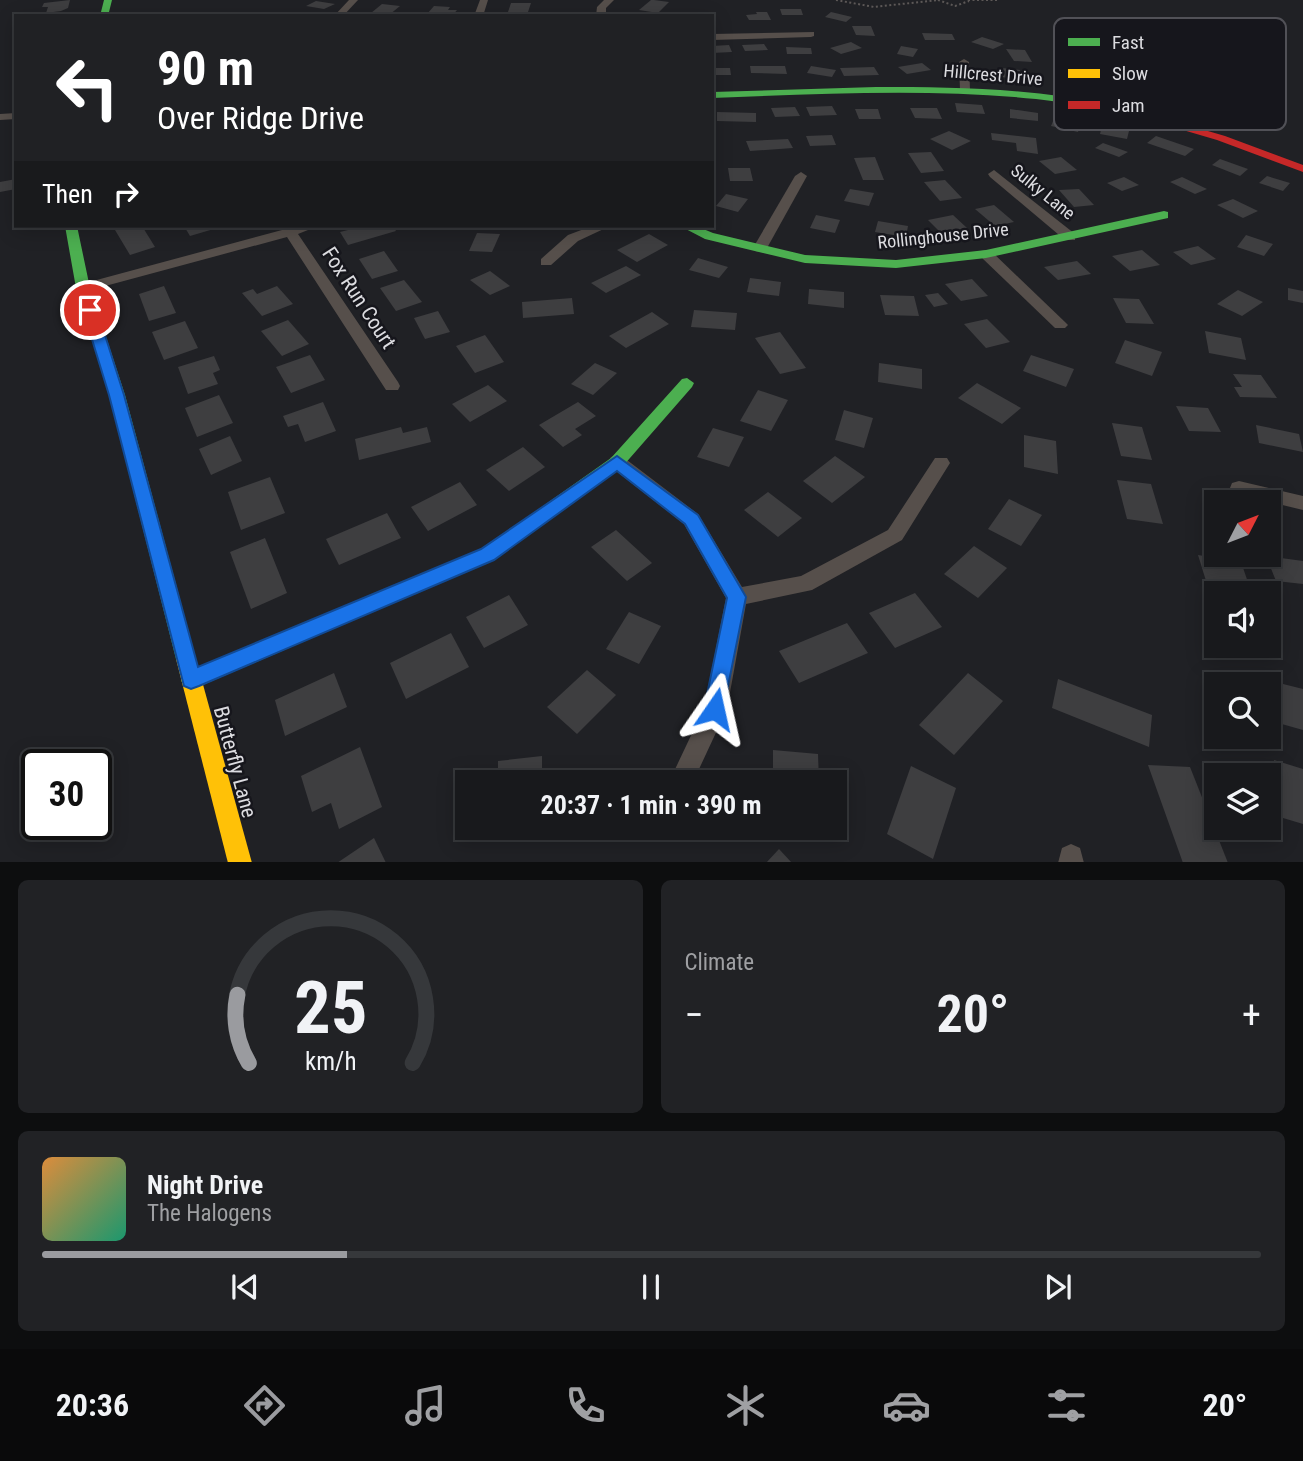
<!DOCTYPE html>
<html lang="en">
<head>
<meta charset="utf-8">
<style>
	:root { --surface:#18191c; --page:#212225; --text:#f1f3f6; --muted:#9fa0a3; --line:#36383b; --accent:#9a9b9f }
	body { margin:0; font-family:"Roboto Condensed",sans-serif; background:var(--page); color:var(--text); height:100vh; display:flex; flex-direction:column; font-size:26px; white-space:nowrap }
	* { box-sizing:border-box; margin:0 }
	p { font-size:23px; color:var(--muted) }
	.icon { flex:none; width:38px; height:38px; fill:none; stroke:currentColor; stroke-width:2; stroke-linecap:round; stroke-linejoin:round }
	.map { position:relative; height:862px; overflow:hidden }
	.details { display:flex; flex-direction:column; gap:18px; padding:18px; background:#0d0e0f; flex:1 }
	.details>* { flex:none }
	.hud { position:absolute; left:14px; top:14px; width:700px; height:214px; border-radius:0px; box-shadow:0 4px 18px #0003,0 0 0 2px var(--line); background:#202124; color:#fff; overflow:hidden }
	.needle { width:46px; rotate:48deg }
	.fabs { position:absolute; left:1204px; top:490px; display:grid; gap:14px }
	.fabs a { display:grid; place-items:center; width:77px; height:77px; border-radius:0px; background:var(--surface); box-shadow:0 4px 18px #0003,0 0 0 2px var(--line); font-size:35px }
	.speed { position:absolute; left:21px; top:749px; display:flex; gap:14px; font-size:35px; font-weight:700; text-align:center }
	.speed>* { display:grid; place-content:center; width:91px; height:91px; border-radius:50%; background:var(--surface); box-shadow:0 4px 18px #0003,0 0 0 2px var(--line); line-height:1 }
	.speed .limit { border:4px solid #111; border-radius:10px; background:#fff; color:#111 }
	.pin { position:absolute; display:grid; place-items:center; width:60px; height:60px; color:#fff; margin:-30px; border:4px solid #fff; border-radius:50%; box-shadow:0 2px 7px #0007 }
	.me { position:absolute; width:77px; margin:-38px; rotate:11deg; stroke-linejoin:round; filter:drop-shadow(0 0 5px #0008) }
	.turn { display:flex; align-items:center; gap:24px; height:147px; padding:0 28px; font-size:32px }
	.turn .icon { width:91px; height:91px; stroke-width:2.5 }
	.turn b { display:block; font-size:49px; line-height:60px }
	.then { display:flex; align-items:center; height:66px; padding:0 28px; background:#0003; gap:14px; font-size:26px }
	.big { font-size:52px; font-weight:700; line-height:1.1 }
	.details .tile { flex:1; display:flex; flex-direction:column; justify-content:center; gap:10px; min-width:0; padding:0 24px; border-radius:10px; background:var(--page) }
	.details .dial { align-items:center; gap:0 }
	.dial svg { height:182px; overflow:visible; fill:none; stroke:var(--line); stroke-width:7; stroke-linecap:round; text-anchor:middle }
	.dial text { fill:var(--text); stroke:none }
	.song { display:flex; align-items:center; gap:21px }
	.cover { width:84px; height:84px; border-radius:10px; background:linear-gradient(135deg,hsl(30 70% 55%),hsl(160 70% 35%)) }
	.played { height:7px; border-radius:4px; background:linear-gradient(90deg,var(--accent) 25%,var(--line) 25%) }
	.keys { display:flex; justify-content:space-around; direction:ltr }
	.heat { display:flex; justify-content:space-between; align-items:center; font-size:38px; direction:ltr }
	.details .tiles { flex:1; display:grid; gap:18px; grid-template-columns:1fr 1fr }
	.tile:last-child { grid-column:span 2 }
	.trip { position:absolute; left:455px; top:770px; width:392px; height:70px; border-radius:0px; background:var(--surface); box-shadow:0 4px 18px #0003,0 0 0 2px var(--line); font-weight:700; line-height:70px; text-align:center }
	.tab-bar { display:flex; height:112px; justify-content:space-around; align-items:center; background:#0a0a0b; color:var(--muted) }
	.tab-bar .icon { width:49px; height:49px }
	.tab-bar .on { color:var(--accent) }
	.tab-bar b { font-size:32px; color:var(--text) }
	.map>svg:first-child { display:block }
	.building { fill:#3e3e40 }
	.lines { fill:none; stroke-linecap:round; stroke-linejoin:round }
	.path { stroke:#5c5857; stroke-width:2; stroke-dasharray:2 2.5; stroke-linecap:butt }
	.street { fill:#564f4b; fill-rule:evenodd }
	.fast { fill:#4caf50; fill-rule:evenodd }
	.slow { fill:#ffc107; fill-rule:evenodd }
	.jam { fill:#c62828; fill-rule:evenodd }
	.route { fill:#1a73e8; stroke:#114b97; stroke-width:2 }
	.labels { text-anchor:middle; stroke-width:5; stroke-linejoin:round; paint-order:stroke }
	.far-street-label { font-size:18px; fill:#dcdce0; stroke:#16161c }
	.street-label { font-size:21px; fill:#dcdce0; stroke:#16161c }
	.key { fill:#16161c; stroke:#515157; stroke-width:2 }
	.key-label { font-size:19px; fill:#dcdce0 }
</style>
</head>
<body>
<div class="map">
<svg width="1303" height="863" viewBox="0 0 1303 863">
	<rect width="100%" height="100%" fill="#202125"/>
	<g class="building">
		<polygon points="70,0 68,8 61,11 46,13 48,7 42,7 44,3"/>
		<polygon points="651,0 654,0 669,2 658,13 639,10"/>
		<polygon points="316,1 335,4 324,9 306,6"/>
		<polygon points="511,3 531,3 528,12 508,12"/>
		<polygon points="382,4 400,6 389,15 371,13"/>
		<polygon points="434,6 450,7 448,10 457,10 452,16 427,14"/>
		<polygon points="780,9 801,9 803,15 782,15"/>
		<polygon points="756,12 767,12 771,20 749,20 746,15 757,14"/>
		<polygon points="831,12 852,17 846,22 825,17"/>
		<polygon points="852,26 871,26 875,36 856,35"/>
		<polygon points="922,33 952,34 955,40 925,40"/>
		<polygon points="982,37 1004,44 993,49 971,42"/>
		<polygon points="851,42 862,48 841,54 830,48"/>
		<polygon points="764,44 768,50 745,51 742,45"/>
		<polygon points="729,45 732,52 712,53 712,46"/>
		<polygon points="901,46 918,49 913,57 897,54"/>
		<polygon points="786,47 811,48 812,54 787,54"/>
		<polygon points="1006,49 1025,50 1032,62 1014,61"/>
		<polygon points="922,63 931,70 907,74 898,67"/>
		<polygon points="750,66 785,66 787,74 751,73"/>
		<polygon points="811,66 836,70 832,77 807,73"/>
		<polygon points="874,67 879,75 844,76 840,68"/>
		<polygon points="712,68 730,68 731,75 712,75"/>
		<polygon points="1002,68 1020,70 1020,80 1002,77"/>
		<polygon points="955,103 982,105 985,114 957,112"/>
		<polygon points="832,106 837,115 810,116 806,107"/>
		<polygon points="795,107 800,116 775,117 771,108"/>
		<polygon points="910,108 937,108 942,119 915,118"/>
		<polygon points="855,109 878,109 881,119 859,119"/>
		<polygon points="1010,109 1038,113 1038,121 1010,118"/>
		<polygon points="717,112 756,113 756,122 717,121"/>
		<polygon points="1054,119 1080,125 1078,132 1051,126"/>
		<polygon points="1102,126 1129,131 1127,139 1100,134"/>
		<polygon points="949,131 971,141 952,150 930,139"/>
		<polygon points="991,133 1036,138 1038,154 1017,151 1016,143 992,140"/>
		<polygon points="832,135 836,145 810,146 806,136"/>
		<polygon points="1156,136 1194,149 1185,156 1147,143"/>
		<polygon points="788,139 793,148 750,151 746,141"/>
		<polygon points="1103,143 1128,152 1119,157 1095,148"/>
		<polygon points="931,152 944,171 921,173 908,153"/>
		<polygon points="875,157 884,180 863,180 854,158"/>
		<polygon points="1061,157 1077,170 1055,174 1039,161"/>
		<polygon points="1220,159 1248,169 1240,176 1212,165"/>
		<polygon points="728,168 750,168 753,181 730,181"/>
		<polygon points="1267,176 1290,183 1283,191 1259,183"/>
		<polygon points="1124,177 1139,185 1122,191 1107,183"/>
		<polygon points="1182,177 1207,189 1195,194 1170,182"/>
		<polygon points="16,179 16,189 0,192 0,182"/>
		<polygon points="945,180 962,198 940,201 924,182"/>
		<polygon points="850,189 874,193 869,206 844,201"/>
		<polygon points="1079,189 1094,205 1074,207 1059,190"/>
		<polygon points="726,194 748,199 738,212 716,206"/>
		<polygon points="1233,199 1258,211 1243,218 1217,205"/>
		<polygon points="994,205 1014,222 995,226 975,209"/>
		<polygon points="816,215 840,220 835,233 810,228"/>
		<polygon points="953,215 967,228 941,233 928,220"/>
		<polygon points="878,221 908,226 906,237 875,232"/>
		<polygon points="128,226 142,226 155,247 130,255 115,230"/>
		<polygon points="184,226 224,226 190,236"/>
		<polygon points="364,226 393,226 396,231 348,245 340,232"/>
		<polygon points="477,233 500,234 492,252 469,251"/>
		<polygon points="649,234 668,245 637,262 617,250"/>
		<polygon points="1246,235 1273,244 1264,256 1237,247"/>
		<polygon points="1198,246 1216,259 1191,265 1173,252"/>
		<polygon points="1142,250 1160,265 1130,271 1112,256"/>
		<polygon points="384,251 398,271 372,279 359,259"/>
		<polygon points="698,258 728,267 719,278 689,270"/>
		<polygon points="1077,261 1091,274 1058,280 1044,267"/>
		<polygon points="626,266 641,275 606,293 591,283"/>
		<polygon points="490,271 510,286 490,295 470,280"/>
		<polygon points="750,278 781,282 779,296 747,292"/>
		<polygon points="972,279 988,296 961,301 945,284"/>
		<polygon points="404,280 422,302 396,311 380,288"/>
		<polygon points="164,286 176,313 149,321 139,294"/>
		<polygon points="277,286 293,304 262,316 242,293 253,289 257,294"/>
		<polygon points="1288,288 1303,291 1303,303 1288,300"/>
		<polygon points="809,289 844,292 844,308 808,304"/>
		<polygon points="1238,290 1263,302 1242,316 1217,304"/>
		<polygon points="938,293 948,304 934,307 925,295"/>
		<polygon points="880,295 914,296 919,316 885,315"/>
		<polygon points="572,298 574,314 523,318 522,302"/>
		<polygon points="1113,298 1139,299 1154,324 1126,323"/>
		<polygon points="694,310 737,313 735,330 691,327"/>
		<polygon points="438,311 450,332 425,339 414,318"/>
		<polygon points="652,312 669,324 626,348 609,336"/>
		<polygon points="987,319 1010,342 986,348 964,324"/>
		<polygon points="288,320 309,344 282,356 261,331"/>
		<polygon points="185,321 198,348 164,360 152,332"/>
		<polygon points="1205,331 1241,338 1246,360 1209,353"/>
		<polygon points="780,332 806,368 780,374 755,338"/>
		<polygon points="485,335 504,362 475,373 456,346"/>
		<polygon points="1125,340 1162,352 1152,376 1115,363"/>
		<polygon points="310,355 325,380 291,393 276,367"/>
		<polygon points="1031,355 1074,369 1066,387 1023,371"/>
		<polygon points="214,356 220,370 213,373 218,384 188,394 178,367"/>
		<polygon points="595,363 617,373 593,395 571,384"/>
		<polygon points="879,363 922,369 922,389 878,382"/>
		<polygon points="1233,374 1261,375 1277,398 1240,397 1234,387 1242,387"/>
		<polygon points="977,383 1021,408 1002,424 958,398"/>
		<polygon points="488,385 507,401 470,422 452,404"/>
		<polygon points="758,390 788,400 771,431 740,421"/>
		<polygon points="219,395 233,423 197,437 185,408"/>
		<polygon points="323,402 336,431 305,442 298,424 288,427 283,416"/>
		<polygon points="578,402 596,416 575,429 582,435 563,447 539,425"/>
		<polygon points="1176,406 1208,408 1221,432 1189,431"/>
		<polygon points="844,410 873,418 864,448 835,440"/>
		<polygon points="1112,423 1142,427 1152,460 1121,456"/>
		<polygon points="1256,425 1299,434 1303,452 1259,443"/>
		<polygon points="401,427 403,433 427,427 431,442 359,460 355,439"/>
		<polygon points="713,428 744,437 729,467 697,457"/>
		<polygon points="1024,435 1056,441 1058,474 1024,467"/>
		<polygon points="230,436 242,461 211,475 199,449"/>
		<polygon points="523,447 545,467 509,491 486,470"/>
		<polygon points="835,456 865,477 832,503 803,481"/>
		<polygon points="270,477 285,513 241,530 228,492"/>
		<polygon points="1117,480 1151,484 1163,524 1127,519"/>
		<polygon points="460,482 477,505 428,531 411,507"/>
		<polygon points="768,492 802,518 778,537 744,510"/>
		<polygon points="1009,499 1042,515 1021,546 988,529"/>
		<polygon points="387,513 401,538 339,565 326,539"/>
		<polygon points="616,530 652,563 627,581 591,547"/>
		<polygon points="265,538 287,593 251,609 230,552"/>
		<polygon points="974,546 1007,568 978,598 944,574"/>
		<polygon points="1198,555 1241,562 1251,591 1207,584"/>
		<polygon points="1266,556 1303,561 1303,584 1276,581"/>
		<polygon points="915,593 942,627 895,648 869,613"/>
		<polygon points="509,595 528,625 484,648 466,617"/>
		<polygon points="629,612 661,626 639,664 606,649"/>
		<polygon points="847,623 868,653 799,683 779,651"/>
		<polygon points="451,633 469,667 406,699 390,663"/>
		<polygon points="587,670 616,695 577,734 547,707"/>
		<polygon points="334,673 347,707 285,736 275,700"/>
		<polygon points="968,673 1003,701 954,755 919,725"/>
		<polygon points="1058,679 1152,715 1149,747 1052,708"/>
		<polygon points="1263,679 1303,689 1303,730 1271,721 1269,684 1264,684"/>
		<polygon points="360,747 382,807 339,829 331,803 312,812 301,776"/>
		<polygon points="773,750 818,754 819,782 773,782"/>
		<polygon points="542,756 542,782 498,782 498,761"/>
		<polygon points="1274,760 1303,769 1303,824 1283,818"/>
		<polygon points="1148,765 1190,767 1228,863 1183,863"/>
		<polygon points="911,766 956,788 933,859 887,834"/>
		<polygon points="374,838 386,863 337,863"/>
		<polygon points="779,849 792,863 766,863"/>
	</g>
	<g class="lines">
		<g class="path">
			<polyline points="836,0 874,7 938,0"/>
			<polyline points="938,0 955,6 969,1"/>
			<polyline points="968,0 997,0"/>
		</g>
		<g class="street">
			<polygon points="349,0 358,0 343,16 334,16"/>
			<polygon points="480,0 488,0 483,16 474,16"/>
			<polygon points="604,0 614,0 606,8 606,16 596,16 597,7"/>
			<polygon points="814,32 814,36 811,37 712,40 712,34"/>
			<polygon points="964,59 969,62 970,90 965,93 960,90 959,62"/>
			<polygon points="1128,65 1137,67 1118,109 1108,111 1106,109"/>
			<polygon points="16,113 16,119 0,120 0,114"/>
			<polygon points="994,170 1075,234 1075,240 1065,240 990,177 988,174"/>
			<polygon points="801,172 807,176 767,248 760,252 755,251 753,248 795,176"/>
			<polygon points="297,226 318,226 298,234 398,382 400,386 398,390 386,390 287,237 83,292 76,288 78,285"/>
			<polygon points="592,226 610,226 578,241 551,265 541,265 541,259 568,235"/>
			<polygon points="986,250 991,251 1065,322 1068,325 1065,328 1055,328 981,257 981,251"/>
			<polygon points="617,455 623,457 698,514 742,587 801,576 888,530 935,458 947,458 950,463 902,540 812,590 746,604 727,709 693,782 669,782 704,708 726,598 684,524 611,467 608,462 611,457"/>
			<polygon points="1239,481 1303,496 1303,510 1232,493 1230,488 1232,483"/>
			<polygon points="1071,844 1080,848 1084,863 1058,863 1062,848"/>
		</g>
		<g class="fast">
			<polygon points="104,0 112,0 108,16 100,16"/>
			<path d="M876,87c78,0 157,1 234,18 13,3 31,4 41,11l-5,3c-36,-8 -73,-16 -110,-20 -108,-11 -216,-5 -324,-1v-6z"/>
			<polygon points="1164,211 1168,212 1168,218 986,258 896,268 805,263 705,239 680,226 696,226 713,233 805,255 896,260 986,250"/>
			<polygon points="65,226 77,226 90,288 125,395 196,659 193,665 186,668 179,665 176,659 109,395 76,288"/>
			<polygon points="687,378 694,383 692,387 623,466 493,560 198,687 191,689 184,687 181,680 184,673 481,550 611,458 682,379"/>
		</g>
		<polygon class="slow" points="186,650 193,653 196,659 252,863 228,863 176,659 179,653"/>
		<polygon class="jam" points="1146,113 1225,136 1303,165 1303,172 1217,140 1142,118 1142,114"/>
	</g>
	<polygon class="route" points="90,305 97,310 124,395 198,667 481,549 617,456 698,515 746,597 722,716 715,719 707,716 704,709 727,598 685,524 617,471 494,560 199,686 191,689 184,686 109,395 83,310"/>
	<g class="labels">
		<g class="far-street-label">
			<text transform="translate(993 75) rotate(5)" y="6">Hillcrest Drive</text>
			<text transform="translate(1043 192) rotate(39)" y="6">Sulky Lane</text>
			<text transform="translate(943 236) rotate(-6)" y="6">Rollinghouse Drive</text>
		</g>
		<g class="street-label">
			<text transform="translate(359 298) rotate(57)" y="7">Fox Run Court</text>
			<text transform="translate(235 762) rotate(75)" y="7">Butterfly Lane</text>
		</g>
	</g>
	<rect x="1054" y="18" width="232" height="112" rx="10" class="key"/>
	<rect x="1068" y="38" width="32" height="8" fill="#4caf50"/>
	<rect x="1068" y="69" width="32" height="9" fill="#ffc107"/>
	<rect x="1068" y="101" width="32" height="8" fill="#c62828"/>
	<g class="key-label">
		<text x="1112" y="49">Fast</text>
		<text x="1112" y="80">Slow</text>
		<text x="1112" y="112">Jam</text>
	</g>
</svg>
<div class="fabs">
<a><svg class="needle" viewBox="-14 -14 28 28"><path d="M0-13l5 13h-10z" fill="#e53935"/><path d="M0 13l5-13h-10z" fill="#9fa0a3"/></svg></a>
<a><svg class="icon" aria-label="sound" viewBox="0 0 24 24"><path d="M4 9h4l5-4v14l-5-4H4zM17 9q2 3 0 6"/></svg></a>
<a><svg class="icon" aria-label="search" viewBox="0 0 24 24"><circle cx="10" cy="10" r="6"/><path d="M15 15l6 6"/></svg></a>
<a><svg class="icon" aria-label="layers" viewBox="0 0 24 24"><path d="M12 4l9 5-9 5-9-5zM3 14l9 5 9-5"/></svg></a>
</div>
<div class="speed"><div class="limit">30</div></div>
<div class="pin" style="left:90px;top:310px;background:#d93025"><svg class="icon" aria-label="arrive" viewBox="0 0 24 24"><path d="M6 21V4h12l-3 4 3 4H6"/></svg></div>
<svg class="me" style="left:715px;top:709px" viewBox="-20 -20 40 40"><path d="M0-17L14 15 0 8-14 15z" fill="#1a73e8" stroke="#fff" stroke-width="4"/></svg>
<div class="trip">20:37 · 1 min · 390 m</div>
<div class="hud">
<div class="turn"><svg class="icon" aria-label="left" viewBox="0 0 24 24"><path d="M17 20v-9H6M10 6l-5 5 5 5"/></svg><div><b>90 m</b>Over Ridge Drive</div></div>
<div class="then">Then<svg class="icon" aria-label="right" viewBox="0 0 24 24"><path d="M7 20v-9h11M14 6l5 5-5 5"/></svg></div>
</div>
</div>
<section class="details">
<div class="tiles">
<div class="tile dial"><svg viewBox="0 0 100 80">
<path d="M14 69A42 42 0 1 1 86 69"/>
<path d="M14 69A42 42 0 0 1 9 39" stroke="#9a9b9f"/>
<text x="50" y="56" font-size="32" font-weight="700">25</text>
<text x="50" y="72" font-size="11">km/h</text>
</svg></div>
<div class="tile"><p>Climate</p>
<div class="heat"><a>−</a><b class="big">20°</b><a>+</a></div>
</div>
<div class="tile">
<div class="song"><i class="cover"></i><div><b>Night Drive</b><p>The Halogens</p></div></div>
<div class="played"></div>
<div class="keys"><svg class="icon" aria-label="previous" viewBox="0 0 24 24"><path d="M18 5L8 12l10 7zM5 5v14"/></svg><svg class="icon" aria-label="pause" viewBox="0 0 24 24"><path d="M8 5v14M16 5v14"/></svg><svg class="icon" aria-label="next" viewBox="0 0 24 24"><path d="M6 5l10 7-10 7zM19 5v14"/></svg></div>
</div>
</div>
</section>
<nav class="tab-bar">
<b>20:36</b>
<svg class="icon on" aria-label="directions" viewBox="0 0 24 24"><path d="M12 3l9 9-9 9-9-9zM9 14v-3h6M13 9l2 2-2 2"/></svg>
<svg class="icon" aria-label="music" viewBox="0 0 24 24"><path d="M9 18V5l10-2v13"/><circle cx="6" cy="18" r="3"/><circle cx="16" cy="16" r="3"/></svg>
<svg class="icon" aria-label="phone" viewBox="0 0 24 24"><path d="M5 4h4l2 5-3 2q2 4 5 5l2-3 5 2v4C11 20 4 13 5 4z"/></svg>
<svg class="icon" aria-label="climate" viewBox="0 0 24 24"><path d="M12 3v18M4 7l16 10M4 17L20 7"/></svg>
<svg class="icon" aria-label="car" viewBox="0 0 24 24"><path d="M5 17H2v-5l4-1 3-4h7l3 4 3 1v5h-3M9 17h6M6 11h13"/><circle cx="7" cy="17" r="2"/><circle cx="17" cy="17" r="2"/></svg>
<svg class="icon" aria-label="filters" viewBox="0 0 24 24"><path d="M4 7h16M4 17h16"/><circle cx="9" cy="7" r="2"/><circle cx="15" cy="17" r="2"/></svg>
<b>20°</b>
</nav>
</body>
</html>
